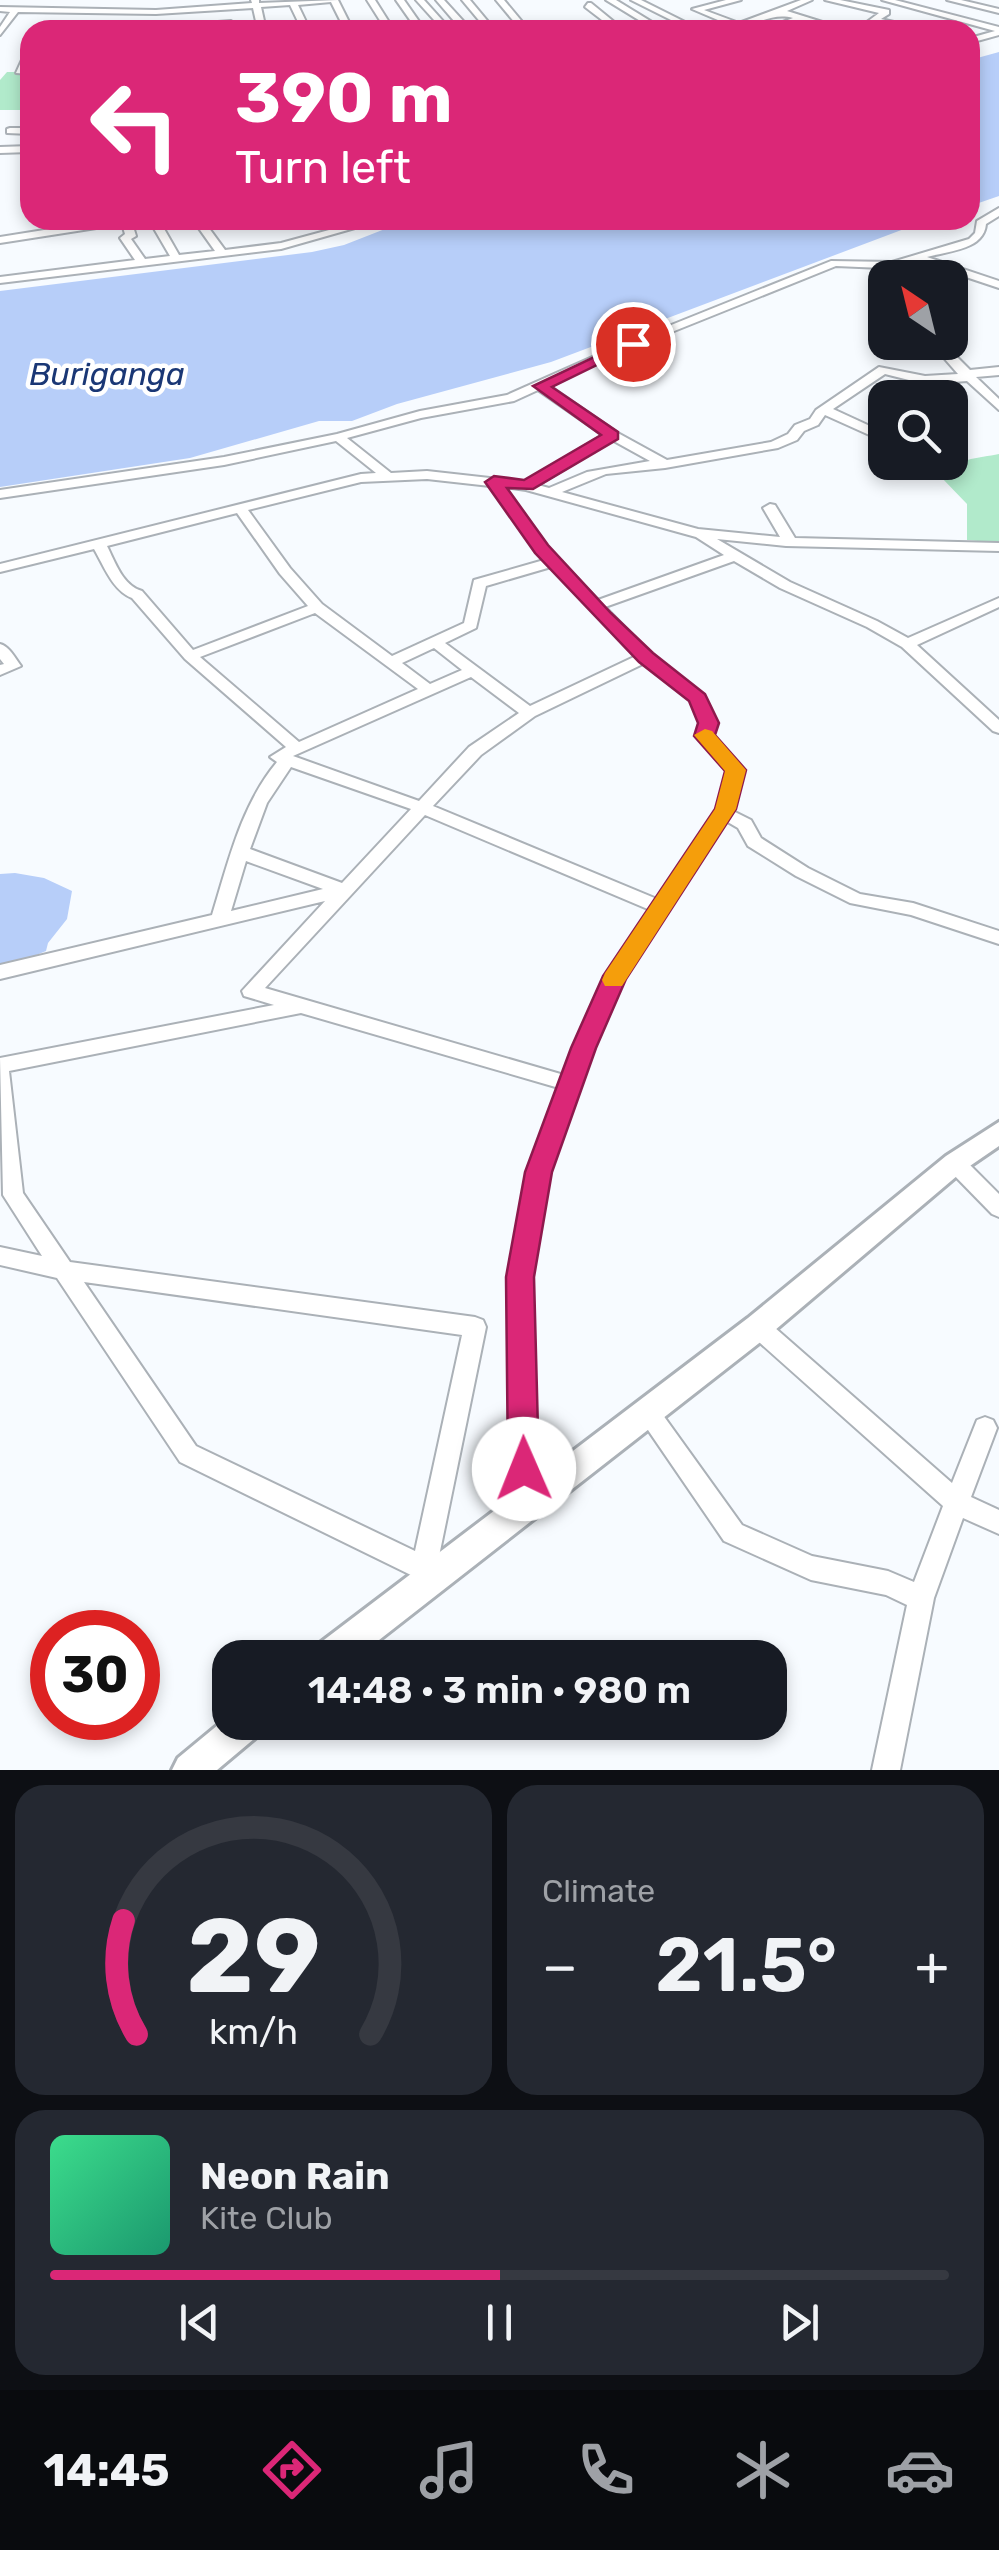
<!DOCTYPE html>
<html lang="en">
<head>
<meta charset="utf-8">
<style>
	:root { --surface:#171b24; --page:#242831; --text:#f1f3f6; --muted:#9ea1a6; --line:#363941; --accent:#db2777 }
	body { margin:0; font-family:Rubik,sans-serif; background:var(--page); color:var(--text); height:100vh; display:flex; flex-direction:column; font-size:38px; white-space:nowrap }
	* { box-sizing:border-box; margin:0 }
	p { font-size:32px; color:var(--muted) }
	.icon { flex:none; width:55px; height:55px; fill:none; stroke:currentColor; stroke-width:2; stroke-linecap:round; stroke-linejoin:round }
	.map { position:relative; height:1770px; overflow:hidden }
	.panel { display:flex; flex-direction:column; gap:15px; padding:15px; background:#0d0f14; flex:1 }
	.panel>* { flex:none }
	.top-card { position:absolute; left:20px; top:20px; width:960px; height:210px; border-radius:30px; box-shadow:0 5px 15px #0003; background:#db2777; color:#fff; overflow:hidden }
	.needle { width:65px; rotate:325deg }
	.buttons { position:absolute; left:868px; top:260px; display:grid; gap:20px }
	.buttons a { display:grid; place-items:center; width:100px; height:100px; border-radius:20px; background:var(--surface); box-shadow:0 5px 15px #0003; font-size:50px }
	.speed { position:absolute; left:30px; top:1610px; display:flex; gap:20px; font-size:50px; font-weight:700; text-align:center }
	.speed>* { display:grid; place-content:center; width:130px; height:130px; border-radius:50%; background:var(--surface); box-shadow:0 5px 15px #0003; line-height:1 }
	.speed .limit { border:15px solid #d22; background:#fff; color:#111 }
	.pin { position:absolute; display:grid; place-items:center; width:85px; height:85px; color:#fff; margin:-42px; border:5px solid #fff; border-radius:50%; box-shadow:0 2px 10px #0007 }
	.me { position:absolute; width:110px; margin:-55px; rotate:359deg; stroke-linejoin:round; filter:drop-shadow(0 0 8px #0008) }
	.turn { display:flex; align-items:center; gap:35px; height:210px; padding:0 50px; font-size:45px }
	.turn .icon { width:130px; height:130px; stroke-width:2.5 }
	.turn b { display:block; font-size:70px; line-height:85px }
	.big { font-size:75px; font-weight:600; line-height:1.1 }
	.panel .card { flex:1; display:flex; flex-direction:column; justify-content:center; gap:15px; min-width:0; padding:0 35px; border-radius:30px; background:var(--page) }
	.panel .dial { align-items:center; gap:0 }
	.dial svg { height:260px; overflow:visible; fill:none; stroke:var(--line); stroke-width:7; stroke-linecap:round; text-anchor:middle }
	.dial text { fill:var(--text); stroke:none }
	.song { display:flex; align-items:center; gap:30px }
	.cover { width:120px; height:120px; border-radius:15px; background:linear-gradient(135deg,hsl(150 70% 55%),hsl(160 70% 35%)) }
	.played { height:10px; border-radius:5px; background:linear-gradient(90deg,var(--accent) 50%,var(--line) 50%) }
	.keys { display:flex; justify-content:space-around; direction:ltr }
	.heat { display:flex; justify-content:space-between; align-items:center; font-size:55px; direction:ltr }
	.panel .tiles { flex:1; display:grid; gap:15px; grid-template-columns:1fr 1fr }
	.card:last-child { grid-column:span 2 }
	.trip { position:absolute; left:212px; top:1640px; width:575px; height:100px; border-radius:30px; background:var(--surface); box-shadow:0 5px 15px #0003; font-weight:600; line-height:100px; text-align:center }
	.tabs { display:flex; height:160px; justify-content:space-around; align-items:center; background:#090b0e; color:var(--muted) }
	.tabs .icon { width:70px; height:70px }
	.tabs .selected { color:var(--accent) }
	.tabs b { font-size:45px; color:var(--text) }
	.map>svg:first-child { display:block }
	.green { fill:#b1eacb }
	.water { fill:#b7cef9 }
	.lines { fill:none; stroke-linecap:round; stroke-linejoin:round }
	.minor-casing { stroke:#abb1b7; stroke-width:4 }
	.major-casing { stroke:#abb1b7; stroke-width:6 }
	.minor { fill:#fff; fill-rule:evenodd }
	.major { fill:#fff; fill-rule:evenodd }
	.route { fill:#db2777; stroke:#8e194d; stroke-width:2.5 }
	.slow { fill:#f59e0b }
	.labels { text-anchor:middle; stroke-width:9; stroke-linejoin:round; paint-order:stroke }
	.far-water-label { font-size:32px; font-style:italic; fill:#1a3775; stroke:#fff }
</style>
</head>
<body>
<div class="map">
<svg width="999" height="1770" viewBox="0 0 999 1770">
	<rect width="100%" height="100%" fill="#f7fbff"/>
	<g class="green">
		<polygon points="7,72 30,72 30,110 0,110 0,80"/>
		<path d="M999,454v89l-32,-3v-36l-27,-28c13,-17 39,-18 59,-22z"/>
	</g>
	<g class="water">
		<polygon points="999,52 999,196 970,206 970,60"/>
		<polygon points="408,220 928,220 551,362 397,404 352,421 319,421 190,458 0,487 0,291 312,252 344,245"/>
		<polygon points="15,873 44,878 72,891 67,919 48,943 46,951 0,970 0,874"/>
	</g>
	<g class="lines">
		<g class="minor-casing">
			<g id="minor">
				<polygon points="251,0 259,0 259,3 338,0 353,30 345,30 331,2 298,5 310,30 302,30 290,5 261,7 266,30 258,30 253,8 156,14 18,12 0,35 0,27 10,12 0,11 0,7 156,10 252,3"/>
				<polygon points="367,0 375,0 394,30 386,30"/>
				<polygon points="396,0 404,0 425,30 417,30"/>
				<polygon points="416,0 424,0 451,30 443,30"/>
				<polygon points="436,0 444,0 466,24 477,30 460,28"/>
				<polygon points="462,0 470,0 495,30 487,30"/>
				<polygon points="496,0 504,0 529,30 521,30"/>
				<polygon points="606,0 616,0 665,30 655,30"/>
				<polygon points="631,0 641,0 701,30 691,30"/>
				<path d="M726,0h15l-37,10 35,13 62,-23h11l-25,11 61,19c-16,0 -33,-11 -48,-9 -13,1 -25,9 -39,9l32,-12c-24,-7 -43,12 -68,12l7,-4 -40,-17z"/>
				<polygon points="825,0 840,0 889,10 889,14 881,19 928,30 912,30 876,22 865,30 856,30 879,13"/>
				<polygon points="882,0 895,0 999,27 999,35 970,43 970,38 995,31"/>
				<polygon points="947,0 961,0 999,9 999,13"/>
				<polygon points="588,3 591,3 624,30 615,30 585,7"/>
				<polygon points="231,21 234,25 182,27 178,25"/>
				<polygon points="30,49 30,59 25,68 30,68 30,74 16,73 26,51"/>
				<polygon points="10,128 30,128 30,134 7,133 7,129"/>
				<polygon points="30,146 30,152 0,153 0,147"/>
				<path d="M999,208v8l-13,8c-2,26 -38,27 -59,33l72,24v7l-84,-28 -23,11 2,7h-9v2l-3,-12 -46,-2 -229,92 -59,27 68,47 51,28 104,-18 17,-8 7,-9 15,-6 6,-9 63,-43 46,9 33,-2 -28,-32h12l28,28 29,-3v8l-23,2 23,22v11l-32,-29 -42,3 -40,-10 -52,35 52,24v9l-60,-27 -7,10 -14,6 -7,9 -19,8 -113,20 -59,6 -44,18 136,37 82,8 -17,-29 7,-4 5,1 20,33 204,5v8l-213,-5 -69,-7 73,43 87,39 31,17 91,-40v9l-82,38 82,75v13l-6,-2 -91,-84 -35,-20 -87,-39 -46,-27 -129,46 46,47 52,41 14,28 -4,12 30,36 -10,40 18,9 10,18 47,30 52,26 53,9 86,28v13l-88,-29 -61,-12 -54,-27 -48,-30 -10,-18 -12,-7 -102,157 -30,70 -46,124 -17,105 5,230 -3,8 -9,4 -9,-4 -3,-8 -3,-230 19,-105 31,-84 -258,-75 -292,58 14,122 47,69 405,55 8,3 3,7 -48,234 6,10 -4,9 -9,3 -16,-6 -235,-115 -123,-184 -57,-13v-18l42,9 -39,-61 -3,-137 274,-53 -30,-9 -2,-5 83,-90 -325,78v-14l212,-50c16,-52 29,-110 65,-153l-7,-5 16,-10 -101,-88 -53,-61c-19,-7 -28,-32 -38,-49l-94,23v-8l361,-90 15,-1 -40,-32 -112,24 -224,33v-8l224,-33 113,-23 83,-23 87,-16 92,-41 232,-93 61,1 77,-23 6,-6 2,-12zM538,390l65,45 -78,47 -98,-11 -36,2 -44,-35 74,-20 93,-17zM612,440l38,21 -63,11 -38,16 -11,-3zM427,479l63,7 54,74 -70,20 -10,43 -72,33 -70,-52 -32,-36 -42,-58 113,-28zM504,487l22,3 170,47 28,18 -126,45 -52,-54zM237,513l43,61 28,32 -115,44 -51,-59c-19,-5 -27,-29 -35,-45zM551,567l85,89 -106,50 -85,-63 31,-15 10,-42zM315,613l103,76 -119,53 -99,-85zM434,648l28,22 -32,14 -28,-21zM645,663l46,37 10,23 -4,13 30,36 -9,37 -61,90 -224,-93 48,-51 54,-39zM471,677l48,36 -50,34 -50,54 -126,-45zM291,767l120,42 -69,74 -92,-34 17,-46zM425,815l225,95 -44,66 -42,99 -299,-87zM246,861l77,28 -92,22zM84,1282l378,53 -47,216 -219,-105z"/>
				<polygon points="107,220 131,220 136,236 131,239 145,259 170,256 149,220 159,220 179,255 215,251 193,220 203,220 225,250 281,243 366,220 383,220 281,249 0,283 0,277 135,260 120,238 125,234 122,224 0,243 0,237"/>
				<path d="M0,644c9,2 15,14 21,22l-21,9v-10l4,-1 -4,-5z"/>
				<polygon points="955,1155 962,1157 999,1194 999,1217 992,1214 948,1169 945,1163 948,1157"/>
				<polygon points="758,1317 766,1320 952,1483 977,1420 985,1417 993,1420 997,1428 971,1497 999,1510 999,1534 963,1518 934,1598 900,1770 872,1770 907,1605 886,1595 811,1580 724,1541 635,1411 639,1404 647,1400 655,1404 742,1525 812,1556 888,1571 914,1582 943,1506 750,1334 747,1327 750,1320"/>
			</g>
		</g>
		<g class="major-casing">
			<g id="major">
				<polygon points="999,1122 999,1146 964,1170 768,1336 356,1658 311,1658 316,1646 748,1318 946,1156"/>
				<polygon points="230,1715 230,1722 265,1722 260,1734 217,1770 172,1770 178,1758"/>
			</g>
		</g>
		<use href="#minor" class="minor"/>
		<use href="#major" class="major"/>
	</g>
	<polygon class="route" points="628,341 640,344 552,387 618,432 618,439 533,489 507,488 548,545 611,613 653,653 705,694 719,723 715,735 746,770 736,809 626,979 596,1048 552,1172 534,1277 539,1469 535,1479 524,1484 512,1479 508,1469 506,1277 525,1172 571,1048 603,976 715,809 725,771 694,736 698,723 689,701 639,662 535,553 485,482 494,476 524,480 601,435 533,386"/>
	<polygon class="slow" points="705,729 712,731 746,770 736,809 622,986 605,986 602,980 605,973 715,809 725,771 694,735"/>
	<g class="labels">
		<g class="far-water-label">
			<text x="107" y="385">Buriganga</text>
		</g>
	</g>
</svg>
<div class="buttons">
<a><svg class="needle" viewBox="-14 -14 28 28"><path d="M0-13l5 13h-10z" fill="#e53935"/><path d="M0 13l5-13h-10z" fill="#9ea1a6"/></svg></a>
<a><svg class="icon" aria-label="search" viewBox="0 0 24 24"><circle cx="10" cy="10" r="6"/><path d="M15 15l6 6"/></svg></a>
</div>
<div class="speed"><div class="limit">30</div></div>
<div class="pin" style="left:633px;top:344px;background:#d93025"><svg class="icon" aria-label="arrive" viewBox="0 0 24 24"><path d="M6 21V4h12l-3 4 3 4H6"/></svg></div>
<svg class="me" style="left:524px;top:1469px" viewBox="-20 -20 40 40"><circle r="19" fill="#fff"/><path d="M0-13L10 11 0 6-10 11z" fill="#db2777"/></svg>
<div class="trip">14:48 · 3 min · 980 m</div>
<div class="top-card">
<div class="turn"><svg class="icon" aria-label="left" viewBox="0 0 24 24"><path d="M17 20v-9H6M10 6l-5 5 5 5"/></svg><div><b>390 m</b>Turn left</div></div>
</div>
</div>
<section class="panel">
<div class="tiles">
<div class="card dial"><svg viewBox="0 0 100 80">
<path d="M14 69A42 42 0 1 1 86 69"/>
<path d="M14 69A42 42 0 0 1 10 34" stroke="#db2777"/>
<text x="50" y="56" font-size="32" font-weight="700">29</text>
<text x="50" y="72" font-size="11">km/h</text>
</svg></div>
<div class="card"><p>Climate</p>
<div class="heat"><a>−</a><b class="big">21.5°</b><a>+</a></div>
</div>
<div class="card">
<div class="song"><i class="cover"></i><div><b>Neon Rain</b><p>Kite Club</p></div></div>
<div class="played"></div>
<div class="keys"><svg class="icon" aria-label="previous" viewBox="0 0 24 24"><path d="M18 5L8 12l10 7zM5 5v14"/></svg><svg class="icon" aria-label="pause" viewBox="0 0 24 24"><path d="M8 5v14M16 5v14"/></svg><svg class="icon" aria-label="next" viewBox="0 0 24 24"><path d="M6 5l10 7-10 7zM19 5v14"/></svg></div>
</div>
</div>
</section>
<nav class="tabs">
<b>14:45</b>
<svg class="icon selected" aria-label="directions" viewBox="0 0 24 24"><path d="M12 3l9 9-9 9-9-9zM9 14v-3h6M13 9l2 2-2 2"/></svg>
<svg class="icon" aria-label="music" viewBox="0 0 24 24"><path d="M9 18V5l10-2v13"/><circle cx="6" cy="18" r="3"/><circle cx="16" cy="16" r="3"/></svg>
<svg class="icon" aria-label="phone" viewBox="0 0 24 24"><path d="M5 4h4l2 5-3 2q2 4 5 5l2-3 5 2v4C11 20 4 13 5 4z"/></svg>
<svg class="icon" aria-label="climate" viewBox="0 0 24 24"><path d="M12 3v18M4 7l16 10M4 17L20 7"/></svg>
<svg class="icon" aria-label="car" viewBox="0 0 24 24"><path d="M5 17H2v-5l4-1 3-4h7l3 4 3 1v5h-3M9 17h6M6 11h13"/><circle cx="7" cy="17" r="2"/><circle cx="17" cy="17" r="2"/></svg>
</nav>
</body>
</html>
